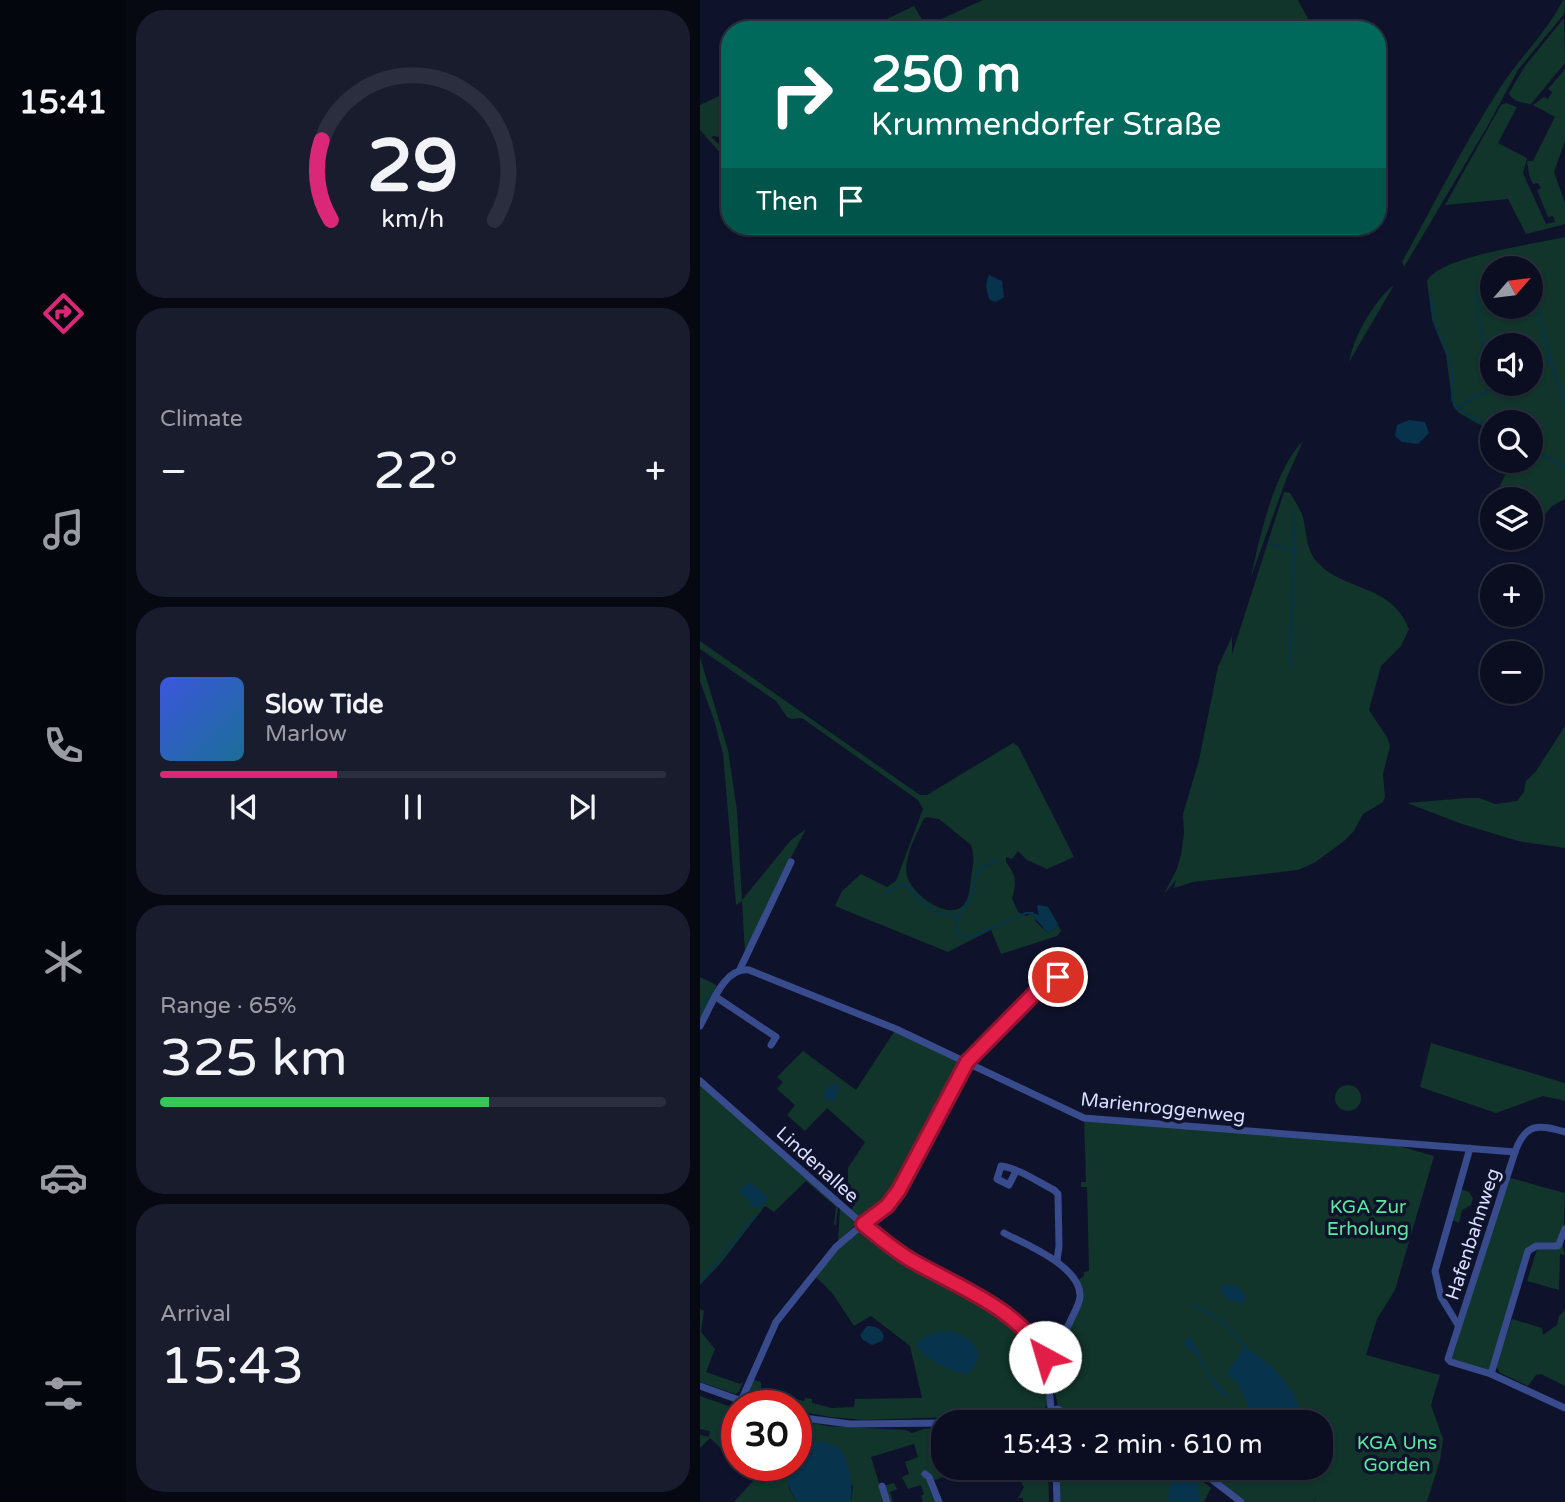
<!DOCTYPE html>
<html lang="en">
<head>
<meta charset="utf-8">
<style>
	:root { --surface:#0b0e20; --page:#191c2d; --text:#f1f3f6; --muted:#9a9ca5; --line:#2b2e3e; --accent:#db2777 }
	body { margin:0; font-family:"Varela Round",sans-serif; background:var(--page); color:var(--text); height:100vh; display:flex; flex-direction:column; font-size:26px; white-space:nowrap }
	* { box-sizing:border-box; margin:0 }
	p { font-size:23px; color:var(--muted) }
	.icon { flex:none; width:38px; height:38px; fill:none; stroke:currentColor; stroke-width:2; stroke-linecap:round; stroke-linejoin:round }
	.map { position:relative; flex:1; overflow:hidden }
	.details { display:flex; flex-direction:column; gap:10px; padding:10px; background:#060812; width:574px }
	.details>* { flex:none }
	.guide { position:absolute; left:21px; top:21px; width:665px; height:214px; border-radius:28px; box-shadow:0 2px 5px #0004,0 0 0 2px var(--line); background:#00695c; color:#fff; overflow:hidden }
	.needle { width:46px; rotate:62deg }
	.tools { position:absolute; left:780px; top:256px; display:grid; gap:14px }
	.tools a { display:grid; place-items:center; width:63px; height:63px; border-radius:50%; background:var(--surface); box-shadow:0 2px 5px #0004,0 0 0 2px var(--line); font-size:35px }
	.speed { position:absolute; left:21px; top:1390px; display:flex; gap:14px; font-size:35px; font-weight:700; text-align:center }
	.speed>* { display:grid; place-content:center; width:91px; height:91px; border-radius:50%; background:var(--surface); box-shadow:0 2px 5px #0004,0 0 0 2px var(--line); line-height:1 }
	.speed .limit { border:10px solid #d22; background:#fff; color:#111 }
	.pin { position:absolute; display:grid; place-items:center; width:60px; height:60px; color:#fff; margin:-30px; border:4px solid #fff; border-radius:50%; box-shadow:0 2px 7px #0007 }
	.me { position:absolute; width:77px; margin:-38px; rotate:321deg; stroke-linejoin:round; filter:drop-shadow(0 0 5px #0008) }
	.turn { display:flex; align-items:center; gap:24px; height:147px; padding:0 35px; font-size:32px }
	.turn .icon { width:91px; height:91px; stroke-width:2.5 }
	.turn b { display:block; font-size:49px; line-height:60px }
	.then { display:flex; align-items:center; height:66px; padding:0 35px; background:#0003; gap:14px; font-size:26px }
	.big { font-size:52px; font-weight:600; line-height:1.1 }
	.details .widget { flex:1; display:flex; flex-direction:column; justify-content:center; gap:10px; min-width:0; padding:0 24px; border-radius:28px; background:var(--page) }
	.details .dial { align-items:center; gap:0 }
	.dial svg { height:182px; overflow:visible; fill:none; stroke:var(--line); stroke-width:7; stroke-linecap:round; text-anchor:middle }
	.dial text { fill:var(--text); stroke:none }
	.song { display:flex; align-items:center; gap:21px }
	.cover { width:84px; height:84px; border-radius:10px; background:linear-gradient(135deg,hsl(230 70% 55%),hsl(200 70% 35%)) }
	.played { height:7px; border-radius:4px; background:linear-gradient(90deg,var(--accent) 35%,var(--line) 35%) }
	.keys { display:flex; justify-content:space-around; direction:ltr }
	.heat { display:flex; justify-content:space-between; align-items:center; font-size:38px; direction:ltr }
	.charge { height:10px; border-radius:5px; background:linear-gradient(90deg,#34c759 65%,var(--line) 0) }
	.trip { position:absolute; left:231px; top:1410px; width:402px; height:70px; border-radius:28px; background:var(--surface); box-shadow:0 2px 5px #0004,0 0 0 2px var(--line); font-weight:600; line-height:70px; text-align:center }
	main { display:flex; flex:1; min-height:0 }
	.dock { display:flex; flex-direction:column; width:126px; justify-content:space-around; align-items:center; background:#04060d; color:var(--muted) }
	.dock .icon { width:49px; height:49px }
	.dock .on { color:var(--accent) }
	.dock b { font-size:32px; color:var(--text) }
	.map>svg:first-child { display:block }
	.green { fill:#11352a; fill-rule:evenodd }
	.water { fill:#07334c }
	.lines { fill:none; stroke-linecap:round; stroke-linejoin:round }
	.stream { stroke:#07334c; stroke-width:2 }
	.minor { stroke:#374b8d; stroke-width:7 }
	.route-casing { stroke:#92132f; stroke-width:18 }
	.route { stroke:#e11d48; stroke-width:12 }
	.labels { text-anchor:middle; stroke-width:7; stroke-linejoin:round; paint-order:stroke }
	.street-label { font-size:19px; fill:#d9dfff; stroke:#0f122b }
	.park-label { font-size:19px; fill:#5be99e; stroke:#0f122b }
</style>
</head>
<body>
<main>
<nav class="dock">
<b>15:41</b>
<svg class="icon on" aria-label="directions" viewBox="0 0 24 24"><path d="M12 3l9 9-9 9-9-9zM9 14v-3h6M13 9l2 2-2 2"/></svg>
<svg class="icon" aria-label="music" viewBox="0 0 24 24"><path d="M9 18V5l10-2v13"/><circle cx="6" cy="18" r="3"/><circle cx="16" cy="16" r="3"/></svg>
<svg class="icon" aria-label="phone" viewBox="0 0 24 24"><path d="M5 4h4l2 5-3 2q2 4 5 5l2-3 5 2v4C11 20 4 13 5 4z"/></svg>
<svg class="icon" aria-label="climate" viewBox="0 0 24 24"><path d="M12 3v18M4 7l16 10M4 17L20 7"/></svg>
<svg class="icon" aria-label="car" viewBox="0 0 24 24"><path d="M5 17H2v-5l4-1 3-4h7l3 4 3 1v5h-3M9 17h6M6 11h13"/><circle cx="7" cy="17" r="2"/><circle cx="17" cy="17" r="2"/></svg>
<svg class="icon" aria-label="filters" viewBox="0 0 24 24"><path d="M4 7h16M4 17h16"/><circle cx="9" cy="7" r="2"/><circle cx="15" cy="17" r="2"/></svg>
</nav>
<section class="details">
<div class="widget dial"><svg viewBox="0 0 100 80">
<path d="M14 69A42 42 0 1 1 86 69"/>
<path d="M14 69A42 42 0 0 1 10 34" stroke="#db2777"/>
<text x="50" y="56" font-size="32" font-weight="700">29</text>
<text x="50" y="72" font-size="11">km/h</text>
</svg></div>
<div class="widget"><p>Climate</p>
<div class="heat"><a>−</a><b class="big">22°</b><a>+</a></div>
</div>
<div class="widget">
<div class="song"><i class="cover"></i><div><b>Slow Tide</b><p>Marlow</p></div></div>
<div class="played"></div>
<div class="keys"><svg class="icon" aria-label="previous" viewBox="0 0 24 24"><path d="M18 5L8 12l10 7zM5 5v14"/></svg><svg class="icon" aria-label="pause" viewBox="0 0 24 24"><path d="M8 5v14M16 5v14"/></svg><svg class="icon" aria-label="next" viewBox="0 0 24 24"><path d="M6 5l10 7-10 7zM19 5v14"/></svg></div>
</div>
<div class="widget"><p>Range · 65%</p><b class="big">325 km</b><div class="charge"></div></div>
<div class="widget"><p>Arrival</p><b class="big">15:43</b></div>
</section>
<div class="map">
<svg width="865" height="1502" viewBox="0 0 865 1502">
	<rect width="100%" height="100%" fill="#0f122b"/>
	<g class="green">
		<polygon points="283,0 598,0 614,30 164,30 214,6 226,26"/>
		<path d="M863,0h2l-1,14 -46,56 -31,57 -83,140 -2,-5c32,-58 62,-118 98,-174 20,-31 47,-56 63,-88z"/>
		<path d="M864,18l1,45 -34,41c-9,-1 -19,-3 -22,-11l16,-27z"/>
		<polygon points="865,69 865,141 854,172 865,203 865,224 826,234 808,199 745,205 801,105 806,103 817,107 798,143 827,158 823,173 846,224 855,222 853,216 848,217 837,190 841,188 838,183 833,184 829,175 827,161 833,161 855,117 833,105 844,97 848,99 852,92 848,89"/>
		<polygon points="30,91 30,140 14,136 11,137 30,155 30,164 0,130 0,105"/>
		<path d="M865,237v262l-13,7 -21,26v-33h-37l18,-39h19v-38h-38v10l-34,-19 -6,-7 -7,-51 -14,-35 -5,-39c13,-25 109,-37 138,-44zM793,268h38v38h-38zM793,345h38v38h-38z"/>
		<path d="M694,285l-45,77c4,-24 25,-62 45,-77z"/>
		<path d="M603,441l-16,36 -36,100c8,-38 24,-109 52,-136z"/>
		<path d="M584,492l6,1c4,6 8,13 11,19 7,17 3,37 17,51 26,28 74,21 91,66l-8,17 -20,20 -12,44 18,27 3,9 -7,28 2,23 -2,5 -20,12 -9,17 -11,11 -29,21 -16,7 -105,12 -19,6 2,-8 -12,14 13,-25 4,-14 3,-22 -1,-19 16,-54 19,-93 14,-31v18z"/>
		<path d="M0,641l220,154h7l86,-52 5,3 56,111 -27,12 -20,-9 -9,-9 -6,8 -6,-2v5c10,13 11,21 6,36l6,14 8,4 7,-3 3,9 12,11 9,-6 1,-3 3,7 -4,5 -56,18 -10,-24 -43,22 -113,-46 7,-15 19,-17 26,13 9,-6 27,-72 -5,-9 -116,-82 -10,1 -5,-2 -11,-16 -76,-52zM226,817l13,2 32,26c4,11 2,20 0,32 -1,8 -1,19 -6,26 -14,21 -54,-9 -58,-27 -4,-18 9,-40 16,-56z"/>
		<polygon points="0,657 28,750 37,811 42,900 91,840 106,829 77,884 45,954 42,901 36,905 23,754 14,720 0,681"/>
		<polygon points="865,726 865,848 818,841 762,824 707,803 767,798 779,798 795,804 817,801 824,792 826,781 836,771"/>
		<polygon points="0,977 16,985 17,992 0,1023"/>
		<polygon points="196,1029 267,1062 199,1190 163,1224 149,1213 155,1204 154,1193 148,1189 148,1168 165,1142 127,1108 105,1131 87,1115 95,1105 77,1089 83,1082 77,1077 103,1051 156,1090"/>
		<polygon points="731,1043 865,1083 865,1101 843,1096 796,1113 720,1087"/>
		<polygon points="0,1084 138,1205 136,1226 134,1224 136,1207 106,1181 74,1212 65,1206 20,1264 0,1285"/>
		<circle cx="648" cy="1098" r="13"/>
		<polygon points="384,1118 685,1142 734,1156 695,1290 677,1319 666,1355 740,1375 731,1405 743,1439 740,1460 727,1502 614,1502 617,1496 613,1502 546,1502 502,1468 621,1468 621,1423 441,1423 411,1414 369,1414 358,1406 347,1357 379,1303 377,1281 384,1276 384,1272 389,1271 387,1187 381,1187 381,1182 386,1182"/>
		<polygon points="807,1177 865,1193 863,1248 865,1255 860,1254 859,1290 827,1281 837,1249 831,1248 791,1374 751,1362"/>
		<polygon points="758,1188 769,1192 773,1198 771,1205 762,1210 759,1223 752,1220"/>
		<polygon points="140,1207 156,1224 138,1242"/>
		<polygon points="163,1229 209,1259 283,1299 341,1350 351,1404 347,1405 341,1414 165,1420 131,1417 96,1411 96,1405 64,1405 47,1399 51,1379 61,1382 61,1390 104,1401 105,1398 112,1399 112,1403 132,1408 154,1407 155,1399 222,1398 210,1346 171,1316 154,1326 133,1294 114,1275 134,1251"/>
		<polygon points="0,1309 4,1311 1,1332 15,1349 6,1372 40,1384 43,1381 39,1392 35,1394 0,1382"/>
		<polygon points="865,1310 865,1386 841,1374 836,1375 828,1386 800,1373 796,1366 812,1319 842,1328 843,1335 857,1325 859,1316"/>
		<polygon points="0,1396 37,1409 37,1464 10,1438 0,1448 0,1435 9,1437 10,1431 0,1429"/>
		<polygon points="96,1420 128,1426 206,1430 212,1433 224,1429 243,1427 243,1468 265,1468 235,1480 230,1476 239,1502 223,1502 221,1496 224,1494 221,1485 208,1489 202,1477 209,1474 205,1462 218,1457 214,1444 171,1457 179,1483 182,1486 194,1483 197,1489 190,1492 193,1502 151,1502 153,1487 128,1443 114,1444 96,1437 96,1425 111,1427 96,1424"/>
		<polygon points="38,1465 84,1465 89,1489 97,1502 34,1502 54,1480"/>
		<polygon points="313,1468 348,1468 349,1502 323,1502 323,1498 318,1498 324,1487"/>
		<polygon points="360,1468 486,1468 511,1488 504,1502 360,1502"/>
	</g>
	<g class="water">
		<path d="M289,275l13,6 2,16 -8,5 -6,-2c-4,-8 -5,-17 -1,-25z"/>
		<polygon points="709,420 725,422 729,433 718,444 702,442 695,436 697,425"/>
		<polygon points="339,905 348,907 358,924 357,927 348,933 334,917 333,913 339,915 337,906"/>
		<polygon points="136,1083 140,1086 134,1102 124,1098 124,1091"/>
		<polygon points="50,1182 67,1196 67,1200 59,1208 56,1208 40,1192 41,1188"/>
		<polygon points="524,1284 537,1286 545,1294 545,1302 542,1304 527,1299 520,1290"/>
		<path d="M167,1326c8,0 15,2 17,11l-2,4 -10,4 -9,-5 -3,-5z"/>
		<path d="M251,1331c13,5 23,9 28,23l-4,13 -8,7c-17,-2 -39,-14 -50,-26v-5c9,-10 21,-11 34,-12z"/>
		<path d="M489,1338l4,3 16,33 21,24c-25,-9 -23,-42 -46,-53l1,-5z"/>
		<path d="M544,1347c22,12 43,31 53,55 3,8 6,13 3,21h-39l-6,-3 -16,-34 -4,-6 -9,-5z"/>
		<path d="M96,1437c15,8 20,3 33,6 22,6 24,42 22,59h-54c-7,-12 -13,-23 -13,-37h12z"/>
		<polygon points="485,1474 496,1478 501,1502 470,1502 468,1498 470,1485"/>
	</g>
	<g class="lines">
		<g class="stream">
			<polyline points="831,286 851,361 831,370"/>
			<polyline points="775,292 789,383"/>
			<polyline points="731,296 736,327 748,354 753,376 752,399 756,407 793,428"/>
			<polyline points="851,362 865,406"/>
			<polyline points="757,407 803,383"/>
			<polyline points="831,449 865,467"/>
			<polyline points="569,543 595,551"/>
			<polyline points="590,668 595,511"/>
			<path d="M187,893l11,-7 7,-1c21,20 20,27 52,31l-1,15 12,7 58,-25h7"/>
			<path d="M257,916c15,-13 17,-28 21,-47l18,-8"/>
			<polyline points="0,1010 12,992"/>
			<polyline points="0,1282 54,1217"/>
			<polyline points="493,1305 522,1321 546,1347"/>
		</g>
		<g class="minor">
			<polyline points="40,969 91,862"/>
			<polyline points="16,997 76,1037 71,1045"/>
			<path d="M0,1026c11,-19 23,-59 49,-56l147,59 188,89 431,34c10,-29 23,-28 50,-20"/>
			<polyline points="0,1081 167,1228 209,1259 283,1299 333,1338 347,1362 351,1409"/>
			<polyline points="815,1152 748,1359 751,1362 791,1374 865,1408"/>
			<path d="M316,1171l-7,14 -12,-6 4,-13c17,2 37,16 53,24l4,4 1,52 -2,15"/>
			<path d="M304,1233c23,12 78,34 76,64 -1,9 -7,17 -10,25 -7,13 -12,28 -25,35"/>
			<polyline points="758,1325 741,1297 735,1271 770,1148"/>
			<polyline points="791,1374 828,1251 836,1246 858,1246 865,1229"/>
			<polyline points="0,1386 53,1405"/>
			<polyline points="41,1401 76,1322 136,1247 193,1199 267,1062 339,989 378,964"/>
			<polyline points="96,1417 150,1424 243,1423"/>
			<polyline points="368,1418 418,1418 434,1423"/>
			<polyline points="343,1422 347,1412 357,1409 365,1413 368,1422"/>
			<polyline points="256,1423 344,1419"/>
			<polyline points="356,1468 357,1502"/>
			<polyline points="497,1468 541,1502"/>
			<polyline points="225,1474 229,1477 239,1502"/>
			<polyline points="182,1486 187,1502"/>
		</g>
	</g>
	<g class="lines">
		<g class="route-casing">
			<path id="route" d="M345,1357c-27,-49 -89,-71 -134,-97 -17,-10 -33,-24 -48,-36l24,-18 12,-16 68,-128 72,-73 19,-12"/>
		</g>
		<use href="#route" class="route"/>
	</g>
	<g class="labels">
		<g class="street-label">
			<text transform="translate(463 1107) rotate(6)" y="7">Marienroggenweg</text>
			<text transform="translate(118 1164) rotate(42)" y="7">Lindenallee</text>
			<text transform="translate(772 1234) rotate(-72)" y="7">Hafenbahnweg</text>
		</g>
		<g class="park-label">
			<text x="668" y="1213">KGA Zur<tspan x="668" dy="22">Erholung</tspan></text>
			<text x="697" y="1449">KGA Uns<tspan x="697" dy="22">Gorden</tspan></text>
		</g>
	</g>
</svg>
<div class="tools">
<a><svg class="needle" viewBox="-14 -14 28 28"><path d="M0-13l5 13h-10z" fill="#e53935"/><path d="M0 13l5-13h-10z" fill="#9a9ca5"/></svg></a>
<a><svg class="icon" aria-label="sound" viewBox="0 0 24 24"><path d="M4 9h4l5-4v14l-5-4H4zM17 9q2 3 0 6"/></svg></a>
<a><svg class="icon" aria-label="search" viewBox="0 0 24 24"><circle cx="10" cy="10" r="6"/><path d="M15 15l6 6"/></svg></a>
<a><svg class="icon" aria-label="layers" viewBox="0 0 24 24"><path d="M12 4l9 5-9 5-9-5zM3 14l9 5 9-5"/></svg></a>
<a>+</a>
<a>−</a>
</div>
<div class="speed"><div class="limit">30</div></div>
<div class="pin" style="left:358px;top:977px;background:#d93025"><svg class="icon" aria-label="arrive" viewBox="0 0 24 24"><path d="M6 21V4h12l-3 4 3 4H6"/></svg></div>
<svg class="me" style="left:345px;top:1357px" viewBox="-20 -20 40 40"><circle r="19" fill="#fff"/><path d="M0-13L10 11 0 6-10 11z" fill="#e11d48"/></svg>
<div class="trip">15:43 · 2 min · 610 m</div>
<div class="guide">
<div class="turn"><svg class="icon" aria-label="right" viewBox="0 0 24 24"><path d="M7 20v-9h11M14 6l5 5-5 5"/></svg><div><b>250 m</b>Krummendorfer Straße</div></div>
<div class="then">Then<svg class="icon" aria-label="arrive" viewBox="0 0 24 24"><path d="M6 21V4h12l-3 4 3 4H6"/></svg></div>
</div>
</div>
</main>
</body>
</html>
